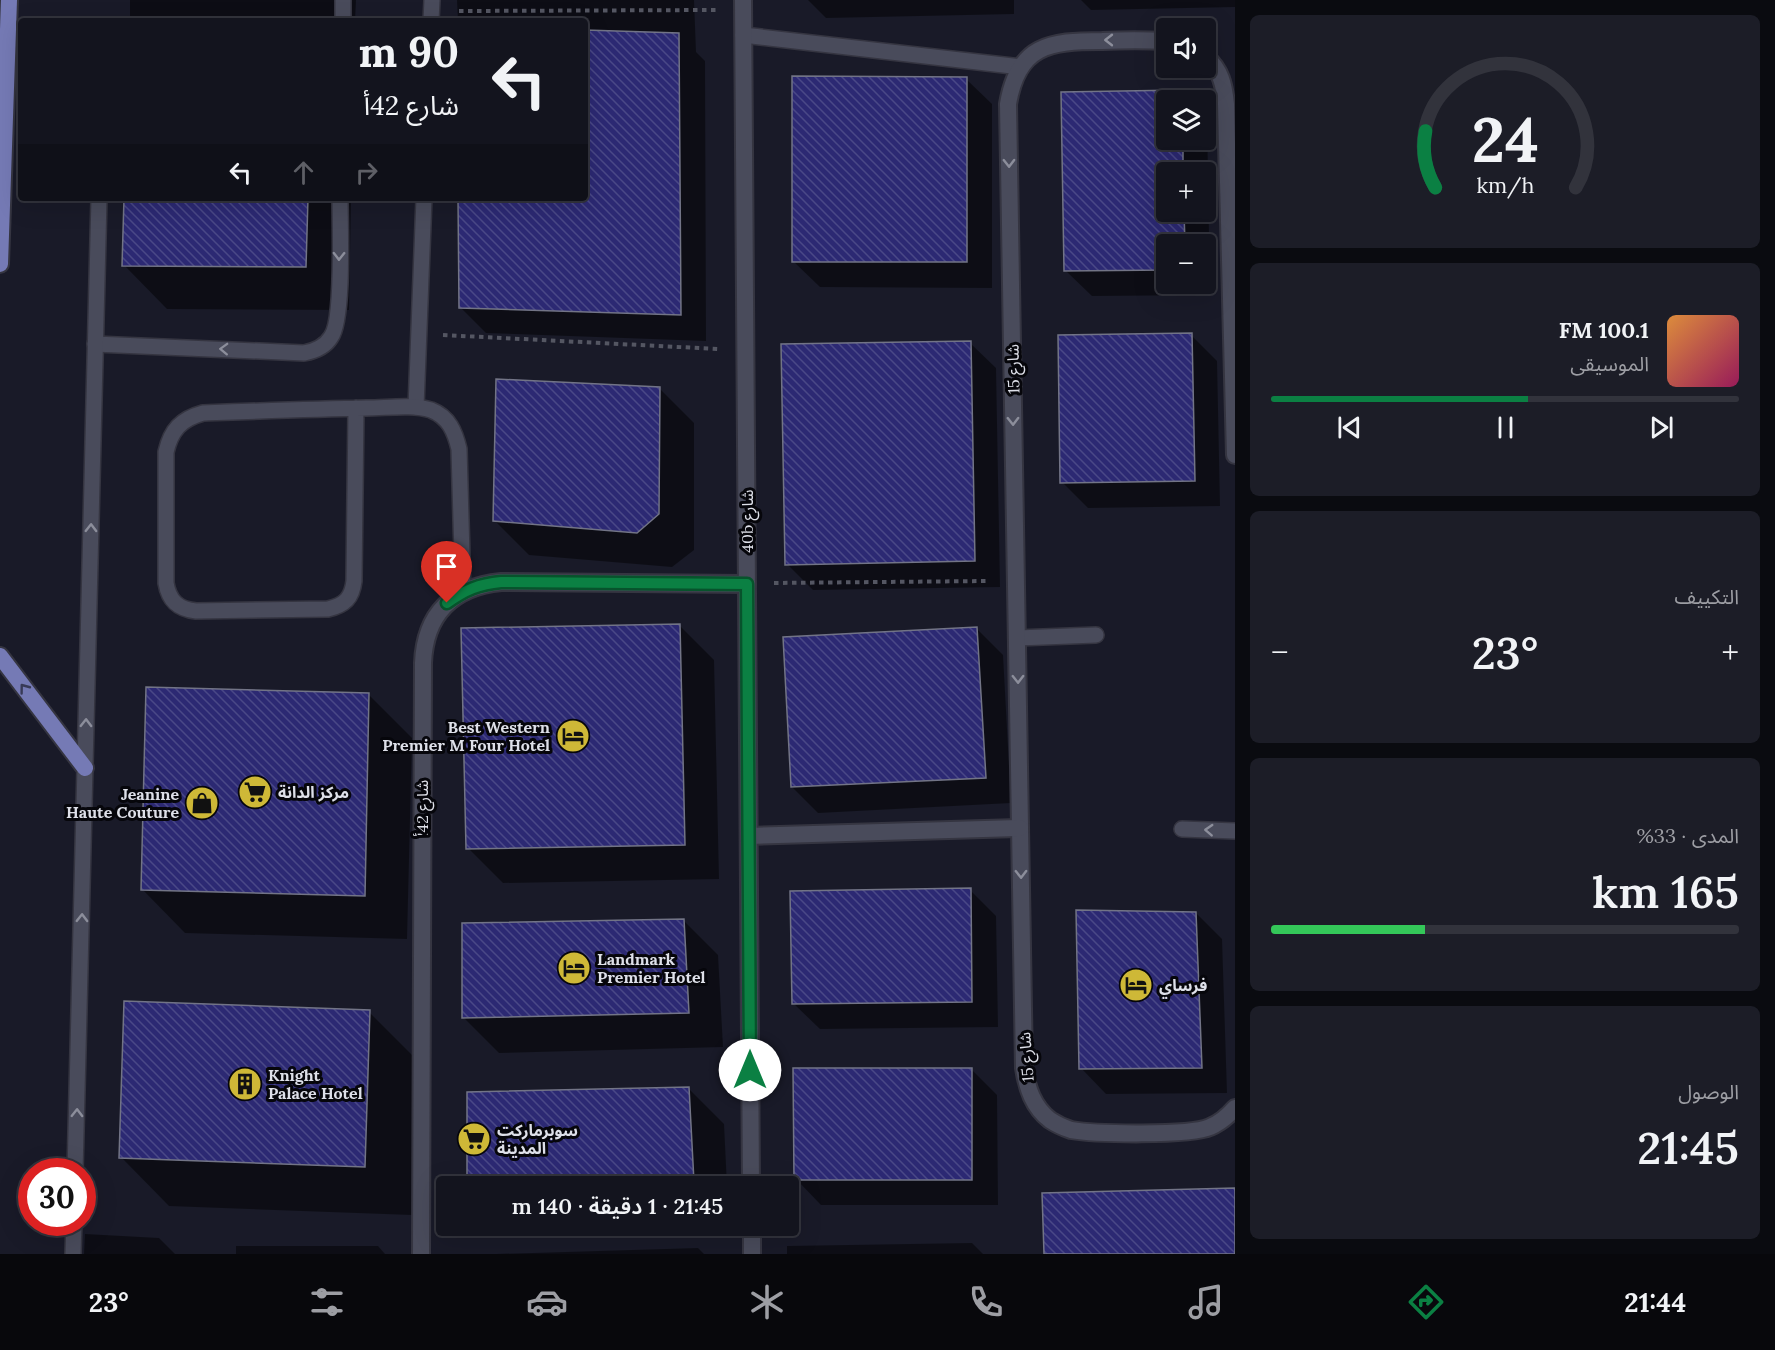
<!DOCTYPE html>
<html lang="ar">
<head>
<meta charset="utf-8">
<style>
	:root { --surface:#13141e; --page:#1c1d27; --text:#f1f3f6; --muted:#9d9ea4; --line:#32333c; --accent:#0b8043 }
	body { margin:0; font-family:Lora,"Noto Sans Arabic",serif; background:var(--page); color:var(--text); direction:rtl; height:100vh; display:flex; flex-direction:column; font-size:22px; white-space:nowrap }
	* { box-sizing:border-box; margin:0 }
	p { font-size:20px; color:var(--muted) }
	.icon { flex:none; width:33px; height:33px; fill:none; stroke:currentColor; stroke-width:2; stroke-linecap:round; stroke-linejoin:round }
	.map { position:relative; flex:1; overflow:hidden; direction:ltr }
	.panel { display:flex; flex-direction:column; gap:15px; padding:15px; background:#0a0b10; width:540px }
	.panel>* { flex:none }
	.top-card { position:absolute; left:18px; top:18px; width:570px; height:183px; border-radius:6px; box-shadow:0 6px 24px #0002,0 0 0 2px var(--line); direction:rtl; background:#13141e; color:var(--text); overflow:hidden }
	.tools { position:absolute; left:1156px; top:18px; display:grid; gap:12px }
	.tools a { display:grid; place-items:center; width:60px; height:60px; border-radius:6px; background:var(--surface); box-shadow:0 6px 24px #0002,0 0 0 2px var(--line); font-size:30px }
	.speed { position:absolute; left:18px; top:1158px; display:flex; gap:12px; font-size:30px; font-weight:700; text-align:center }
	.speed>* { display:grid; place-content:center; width:78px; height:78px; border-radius:50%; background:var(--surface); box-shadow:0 6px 24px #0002,0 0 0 2px var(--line); line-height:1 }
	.speed .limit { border:9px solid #d22; background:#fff; color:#111 }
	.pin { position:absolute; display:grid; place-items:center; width:51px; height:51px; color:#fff; margin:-62px -26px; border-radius:50% 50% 50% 0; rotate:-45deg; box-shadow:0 0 6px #0007 }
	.pin .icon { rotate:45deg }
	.me { position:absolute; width:66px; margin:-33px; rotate:0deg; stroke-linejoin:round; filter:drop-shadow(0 0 4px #0008) }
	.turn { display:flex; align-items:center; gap:21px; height:126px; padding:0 30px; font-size:27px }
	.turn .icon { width:78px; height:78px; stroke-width:2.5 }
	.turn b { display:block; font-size:42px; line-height:51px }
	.lanes { display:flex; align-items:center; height:57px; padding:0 30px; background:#0003; justify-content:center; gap:30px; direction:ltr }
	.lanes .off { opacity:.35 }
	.big { font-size:45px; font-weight:600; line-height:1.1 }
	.panel .tile { flex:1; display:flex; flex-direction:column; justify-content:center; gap:9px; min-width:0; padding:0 21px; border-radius:9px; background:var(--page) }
	.panel .dial { align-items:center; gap:0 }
	.dial svg { height:156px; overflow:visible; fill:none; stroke:var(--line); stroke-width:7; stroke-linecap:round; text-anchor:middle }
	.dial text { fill:var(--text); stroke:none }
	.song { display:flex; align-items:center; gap:18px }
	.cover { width:72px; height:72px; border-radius:9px; background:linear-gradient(135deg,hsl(30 70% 55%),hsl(330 70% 35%)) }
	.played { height:6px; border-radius:3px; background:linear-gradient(90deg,var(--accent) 55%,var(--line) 55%) }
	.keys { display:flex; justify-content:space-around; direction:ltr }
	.heat { display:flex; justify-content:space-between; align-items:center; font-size:33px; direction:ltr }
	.charge { height:9px; border-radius:4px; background:linear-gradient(90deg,#34c759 33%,var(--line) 0) }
	.trip { position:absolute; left:436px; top:1176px; width:363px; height:60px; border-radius:6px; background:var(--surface); box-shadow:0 6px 24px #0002,0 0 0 2px var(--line); font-weight:600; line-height:60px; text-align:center; direction:rtl }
	.tabs { display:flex; height:96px; justify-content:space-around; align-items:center; background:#08080c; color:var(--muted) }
	.tabs .icon { width:42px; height:42px }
	.tabs .current { color:var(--accent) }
	.tabs b { font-size:27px; color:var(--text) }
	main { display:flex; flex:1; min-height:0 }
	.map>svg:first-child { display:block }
	.shadow { fill:#0007; fill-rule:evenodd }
	.building { fill:url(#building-back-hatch); stroke:#727486; stroke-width:1.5 }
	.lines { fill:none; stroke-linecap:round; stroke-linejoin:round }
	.service-casing { stroke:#353541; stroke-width:18 }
	.minor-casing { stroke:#353541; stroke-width:20 }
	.primary-casing { stroke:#353541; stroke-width:20 }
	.path { stroke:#545662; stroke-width:4; stroke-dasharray:4.5 4.5; stroke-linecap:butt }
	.service { stroke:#494b5b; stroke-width:15 }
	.minor { stroke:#494b5b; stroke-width:16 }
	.primary { stroke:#757ab5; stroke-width:16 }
	.oneway { stroke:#8c8e9b }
	.oneway2 { stroke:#383a57 }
	.route-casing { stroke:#07532c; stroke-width:15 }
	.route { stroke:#0b8043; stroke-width:10 }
	.labels { text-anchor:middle; stroke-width:6; stroke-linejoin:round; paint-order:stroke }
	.street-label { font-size:16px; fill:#dee0e9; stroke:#06060b }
	.poi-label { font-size:16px; font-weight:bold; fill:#dee0e9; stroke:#06060b; text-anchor:start }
</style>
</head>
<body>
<main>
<section class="panel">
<div class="tile dial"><svg viewBox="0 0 100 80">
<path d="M14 69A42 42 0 1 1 86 69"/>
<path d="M14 69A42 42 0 0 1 9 40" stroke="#0b8043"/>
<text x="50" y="56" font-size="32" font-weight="700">24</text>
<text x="50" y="72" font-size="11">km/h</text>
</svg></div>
<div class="tile">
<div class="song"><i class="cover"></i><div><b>100.1 FM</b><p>الموسيقى</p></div></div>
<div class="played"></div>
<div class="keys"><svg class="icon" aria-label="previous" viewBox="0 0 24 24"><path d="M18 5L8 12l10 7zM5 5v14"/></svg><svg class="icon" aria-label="pause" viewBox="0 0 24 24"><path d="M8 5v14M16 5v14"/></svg><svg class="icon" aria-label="next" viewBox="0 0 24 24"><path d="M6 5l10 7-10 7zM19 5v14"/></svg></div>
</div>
<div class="tile"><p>التكييف</p>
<div class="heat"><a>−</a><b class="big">23°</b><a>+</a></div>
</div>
<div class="tile"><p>المدى · 33%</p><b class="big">165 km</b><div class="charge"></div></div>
<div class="tile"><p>الوصول</p><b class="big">21:45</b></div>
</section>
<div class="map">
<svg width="1235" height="1254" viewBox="0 0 1235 1254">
	<defs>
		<pattern id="building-back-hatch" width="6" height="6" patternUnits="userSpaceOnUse" patternTransform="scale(1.5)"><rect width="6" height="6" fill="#2c2973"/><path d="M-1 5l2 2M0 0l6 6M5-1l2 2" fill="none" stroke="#4a4887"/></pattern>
	</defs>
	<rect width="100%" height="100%" fill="#191a28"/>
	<g class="shadow">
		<polygon points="130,0 356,0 355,21 130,21"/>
		<polygon points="457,0 694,0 696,52 705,61 706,341 486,333 460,307 459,198 585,198 585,21 458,21"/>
		<polygon points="808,0 1014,0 1014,14 826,18"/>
		<polygon points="1081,0 1235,0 1235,7 1091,10"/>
		<polygon points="966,79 992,104 992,288 820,287 794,262"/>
		<path d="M1181,91l9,9h-23v40h39l1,-23 3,178 -118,1 -26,-25 -3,-178zM1167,172h39v40h-39zM1167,244h39v40h-39z"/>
		<polygon points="125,198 351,198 349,310 167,309 124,265"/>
		<polygon points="1191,335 1217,361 1220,506 1088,508 1062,482"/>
		<polygon points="970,343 996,368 1000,587 813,590 787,564"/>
		<polygon points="659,388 694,423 694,550 672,567 529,555 494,520"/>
		<polygon points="679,625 714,660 719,879 503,883 468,848"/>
		<polygon points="977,629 1003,655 1011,803 818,813 792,787"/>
		<polygon points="369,695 412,738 407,939 185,933 142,889"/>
		<polygon points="970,890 996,916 998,1027 820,1029 794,1004"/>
		<polygon points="1196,913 1222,939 1227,1093 1106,1094 1081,1068"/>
		<polygon points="683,920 718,955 723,1047 499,1053 464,1018"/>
		<polygon points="369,1012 417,1060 412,1215 169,1206 121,1157"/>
		<polygon points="971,1069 997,1095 998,1205 821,1205 796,1179"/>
		<polygon points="689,1089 724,1124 727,1186 469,1186 469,1093"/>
		<polygon points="85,1234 159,1238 175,1254 84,1254"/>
		<polygon points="972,1243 983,1254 787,1254 787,1246"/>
		<polygon points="236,1246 378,1246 385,1254 236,1254"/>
		<polygon points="698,1248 704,1254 496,1254"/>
	</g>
	<g class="building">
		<polygon points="585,30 679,33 681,315 459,308 458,198 585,198"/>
		<polygon points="792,76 967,77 967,262 792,262"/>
		<polygon points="1182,90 1182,100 1167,100 1167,140 1183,140 1183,172 1167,172 1167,212 1184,212 1185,244 1167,244 1167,270 1064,271 1061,92"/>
		<polygon points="124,198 308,198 306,267 122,266"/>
		<polygon points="1192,333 1195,481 1060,483 1058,335"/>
		<polygon points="971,341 975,561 785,565 781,344"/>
		<polygon points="496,379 660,387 659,514 637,533 493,521"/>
		<polygon points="680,624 685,845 466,849 461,628"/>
		<polygon points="977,627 986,778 791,787 783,637"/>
		<polygon points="146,687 369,693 365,896 141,890"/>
		<polygon points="971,888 972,1002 792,1004 790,891"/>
		<polygon points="1076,910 1196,912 1202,1068 1079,1069"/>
		<polygon points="684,919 689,1013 462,1018 462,923"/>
		<polygon points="124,1001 370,1010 365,1167 119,1158"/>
		<polygon points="793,1068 972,1068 972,1180 794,1180"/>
		<polygon points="689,1087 694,1182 467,1186 467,1092"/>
		<polygon points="1235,1188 1235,1254 1044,1254 1042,1193"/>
	</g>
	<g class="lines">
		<g class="service-casing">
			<g id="service">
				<polyline points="343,21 343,0"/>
				<polyline points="431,21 432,0"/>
				<polyline points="743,35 1021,67"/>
				<path d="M95,344l209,9c11,-2 21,-6 27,-16 13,-17 9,-113 9,-139"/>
				<polyline points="416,407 424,198"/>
				<path d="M356,408l-2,173c-2,17 -9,24 -26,28l-132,2c-18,-2 -27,-10 -30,-28v-131c5,-22 15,-33 37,-39 55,-2 109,-4 164,-5 20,0 45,-4 64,2 18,7 24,22 28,39l4,142"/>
				<polyline points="1017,638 1096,635"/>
				<polyline points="1182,829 1235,831"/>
				<polyline points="75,1172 99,198"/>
				<polyline points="73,1254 74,1222"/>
			</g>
		</g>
		<g class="minor-casing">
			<g id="minor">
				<polyline points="743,0 751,1186"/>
				<path d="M1167,41c-22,-1 -43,-1 -65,0 -53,0 -84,4 -94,63l16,964c3,20 9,39 26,52 6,4 15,8 21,10 23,4 119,6 139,-3 10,-4 18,-11 25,-19"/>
				<path d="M1206,57c15,13 18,28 20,47l9,351"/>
				<polyline points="749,836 1020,828"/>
				<polyline points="752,1226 752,1254"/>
				<path d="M421,1254l2,-591c2,-49 29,-76 78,-81l246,2"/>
			</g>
		</g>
		<g class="primary-casing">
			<g id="primary">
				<polyline points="0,264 9,0"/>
				<polyline points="0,656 85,768"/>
			</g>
		</g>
		<g class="path">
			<polyline points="459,11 716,10"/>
			<polyline points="443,335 718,349"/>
			<polyline points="774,583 988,581"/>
		</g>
		<use href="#service" class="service"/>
		<use href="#minor" class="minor"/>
		<use href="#primary" class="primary"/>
	</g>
	<defs><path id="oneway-chevron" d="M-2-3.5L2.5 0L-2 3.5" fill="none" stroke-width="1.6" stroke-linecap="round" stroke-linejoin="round" transform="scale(1.5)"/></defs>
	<g class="oneway">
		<use href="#oneway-chevron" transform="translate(1109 40) rotate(180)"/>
		<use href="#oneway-chevron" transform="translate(1009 163) rotate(89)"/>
		<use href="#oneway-chevron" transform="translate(339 256) rotate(91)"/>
		<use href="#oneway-chevron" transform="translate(224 349) rotate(-178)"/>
		<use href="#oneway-chevron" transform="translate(1013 421) rotate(89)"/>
		<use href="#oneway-chevron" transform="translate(91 528) rotate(-89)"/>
		<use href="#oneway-chevron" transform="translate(1018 679) rotate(89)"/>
		<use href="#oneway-chevron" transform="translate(86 723) rotate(-89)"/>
		<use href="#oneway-chevron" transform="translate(1209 830) rotate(-177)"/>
		<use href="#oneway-chevron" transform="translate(1021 874) rotate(89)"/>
		<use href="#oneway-chevron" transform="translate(82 918) rotate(-89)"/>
		<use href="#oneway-chevron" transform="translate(77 1113) rotate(-89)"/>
	</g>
	<use class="oneway2" href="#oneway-chevron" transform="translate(24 688) rotate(-127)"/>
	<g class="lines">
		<g class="route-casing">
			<path id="route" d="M447,603c18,-13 32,-19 54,-21l246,2 3,486"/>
		</g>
		<use href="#route" class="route"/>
	</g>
	<defs>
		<g id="hotel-disc" transform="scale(1.725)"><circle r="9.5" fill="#ceb837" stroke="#06060b"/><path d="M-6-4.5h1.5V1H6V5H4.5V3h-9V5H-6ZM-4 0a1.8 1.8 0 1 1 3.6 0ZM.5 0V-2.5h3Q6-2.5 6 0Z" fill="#111"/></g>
		<g id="supermarket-disc" transform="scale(1.725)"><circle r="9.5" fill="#ceb837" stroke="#06060b"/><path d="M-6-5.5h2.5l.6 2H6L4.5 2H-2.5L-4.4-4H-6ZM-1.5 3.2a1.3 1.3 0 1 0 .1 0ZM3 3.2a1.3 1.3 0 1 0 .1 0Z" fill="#111"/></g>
		<g id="shop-disc" transform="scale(1.725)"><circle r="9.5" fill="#ceb837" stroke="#06060b"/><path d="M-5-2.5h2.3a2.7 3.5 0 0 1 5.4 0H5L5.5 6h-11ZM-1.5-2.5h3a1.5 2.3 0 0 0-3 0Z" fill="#111"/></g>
		<g id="building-disc" transform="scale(1.725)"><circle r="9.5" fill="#ceb837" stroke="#06060b"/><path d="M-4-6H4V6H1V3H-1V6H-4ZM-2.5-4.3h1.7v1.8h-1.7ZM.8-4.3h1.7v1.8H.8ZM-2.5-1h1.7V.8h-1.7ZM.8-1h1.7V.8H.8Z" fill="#111"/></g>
	</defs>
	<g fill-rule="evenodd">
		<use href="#hotel-disc" x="573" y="736"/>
		<use href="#supermarket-disc" x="255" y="792"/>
		<use href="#shop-disc" x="202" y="803"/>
		<use href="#hotel-disc" x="574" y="968"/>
		<use href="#hotel-disc" x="1136" y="985"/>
		<use href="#building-disc" x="245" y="1084"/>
		<use href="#supermarket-disc" x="474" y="1139"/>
	</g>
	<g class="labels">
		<g class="street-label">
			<text transform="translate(1013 369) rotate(-91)" y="6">شارع 15</text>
			<text transform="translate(747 521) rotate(-90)" y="6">40b شارع</text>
			<text transform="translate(422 808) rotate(-90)" y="6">شارع 42أ</text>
			<text transform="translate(1026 1057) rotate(-94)" y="6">شارع 15</text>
		</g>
		<g class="poi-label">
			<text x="550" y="733" text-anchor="end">Best Western<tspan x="550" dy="18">Premier M Four Hotel</tspan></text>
			<text x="278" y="798">مركز الدانة</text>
			<text x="179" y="800" text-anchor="end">Jeanine<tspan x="179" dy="18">Haute Couture</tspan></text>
			<text x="597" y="965">Landmark<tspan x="597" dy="18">Premier Hotel</tspan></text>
			<text x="1159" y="991">فرساي</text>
			<text x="268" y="1081">Knight<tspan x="268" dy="18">Palace Hotel</tspan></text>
			<text x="497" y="1136">سوبرماركت<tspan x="497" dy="18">المدينة</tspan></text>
		</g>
	</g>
</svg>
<div class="tools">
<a><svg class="icon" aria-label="sound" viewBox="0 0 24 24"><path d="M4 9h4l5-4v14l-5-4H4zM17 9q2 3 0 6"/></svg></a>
<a><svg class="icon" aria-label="layers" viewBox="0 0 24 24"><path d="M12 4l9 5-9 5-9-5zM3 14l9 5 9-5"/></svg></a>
<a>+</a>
<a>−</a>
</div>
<div class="speed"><div class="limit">30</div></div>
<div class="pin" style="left:447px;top:603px;background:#d93025"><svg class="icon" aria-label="arrive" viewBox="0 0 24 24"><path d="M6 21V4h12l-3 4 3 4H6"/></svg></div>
<svg class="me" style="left:750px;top:1070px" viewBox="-20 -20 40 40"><circle r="19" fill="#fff"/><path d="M0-13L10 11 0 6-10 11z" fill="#0b8043"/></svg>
<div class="trip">21:45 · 1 دقيقة · 140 m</div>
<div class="top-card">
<div class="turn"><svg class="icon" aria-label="left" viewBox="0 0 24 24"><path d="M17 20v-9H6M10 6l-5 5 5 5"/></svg><div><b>90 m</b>شارع 42أ</div></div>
<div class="lanes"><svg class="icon" aria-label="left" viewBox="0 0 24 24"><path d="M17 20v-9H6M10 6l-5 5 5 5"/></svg><svg class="icon off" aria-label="ahead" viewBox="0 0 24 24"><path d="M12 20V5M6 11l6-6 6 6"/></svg><svg class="icon off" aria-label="right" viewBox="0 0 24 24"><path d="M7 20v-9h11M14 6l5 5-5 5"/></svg></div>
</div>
</div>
</main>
<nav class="tabs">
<b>21:44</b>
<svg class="icon current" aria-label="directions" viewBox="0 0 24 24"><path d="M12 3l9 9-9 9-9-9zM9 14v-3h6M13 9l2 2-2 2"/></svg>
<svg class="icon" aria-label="music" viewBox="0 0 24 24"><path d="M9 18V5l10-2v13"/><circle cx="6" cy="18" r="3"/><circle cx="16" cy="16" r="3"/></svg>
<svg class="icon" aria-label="phone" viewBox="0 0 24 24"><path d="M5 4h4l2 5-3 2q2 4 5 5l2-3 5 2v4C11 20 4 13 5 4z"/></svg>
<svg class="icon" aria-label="climate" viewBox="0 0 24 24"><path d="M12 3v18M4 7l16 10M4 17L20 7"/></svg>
<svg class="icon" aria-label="car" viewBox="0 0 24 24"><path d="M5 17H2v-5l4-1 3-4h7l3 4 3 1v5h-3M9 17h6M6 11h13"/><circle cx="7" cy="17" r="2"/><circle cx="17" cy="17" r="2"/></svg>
<svg class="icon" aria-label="filters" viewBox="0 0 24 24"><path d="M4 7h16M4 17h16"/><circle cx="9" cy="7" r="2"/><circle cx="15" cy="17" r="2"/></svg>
<b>23°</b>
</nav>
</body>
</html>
